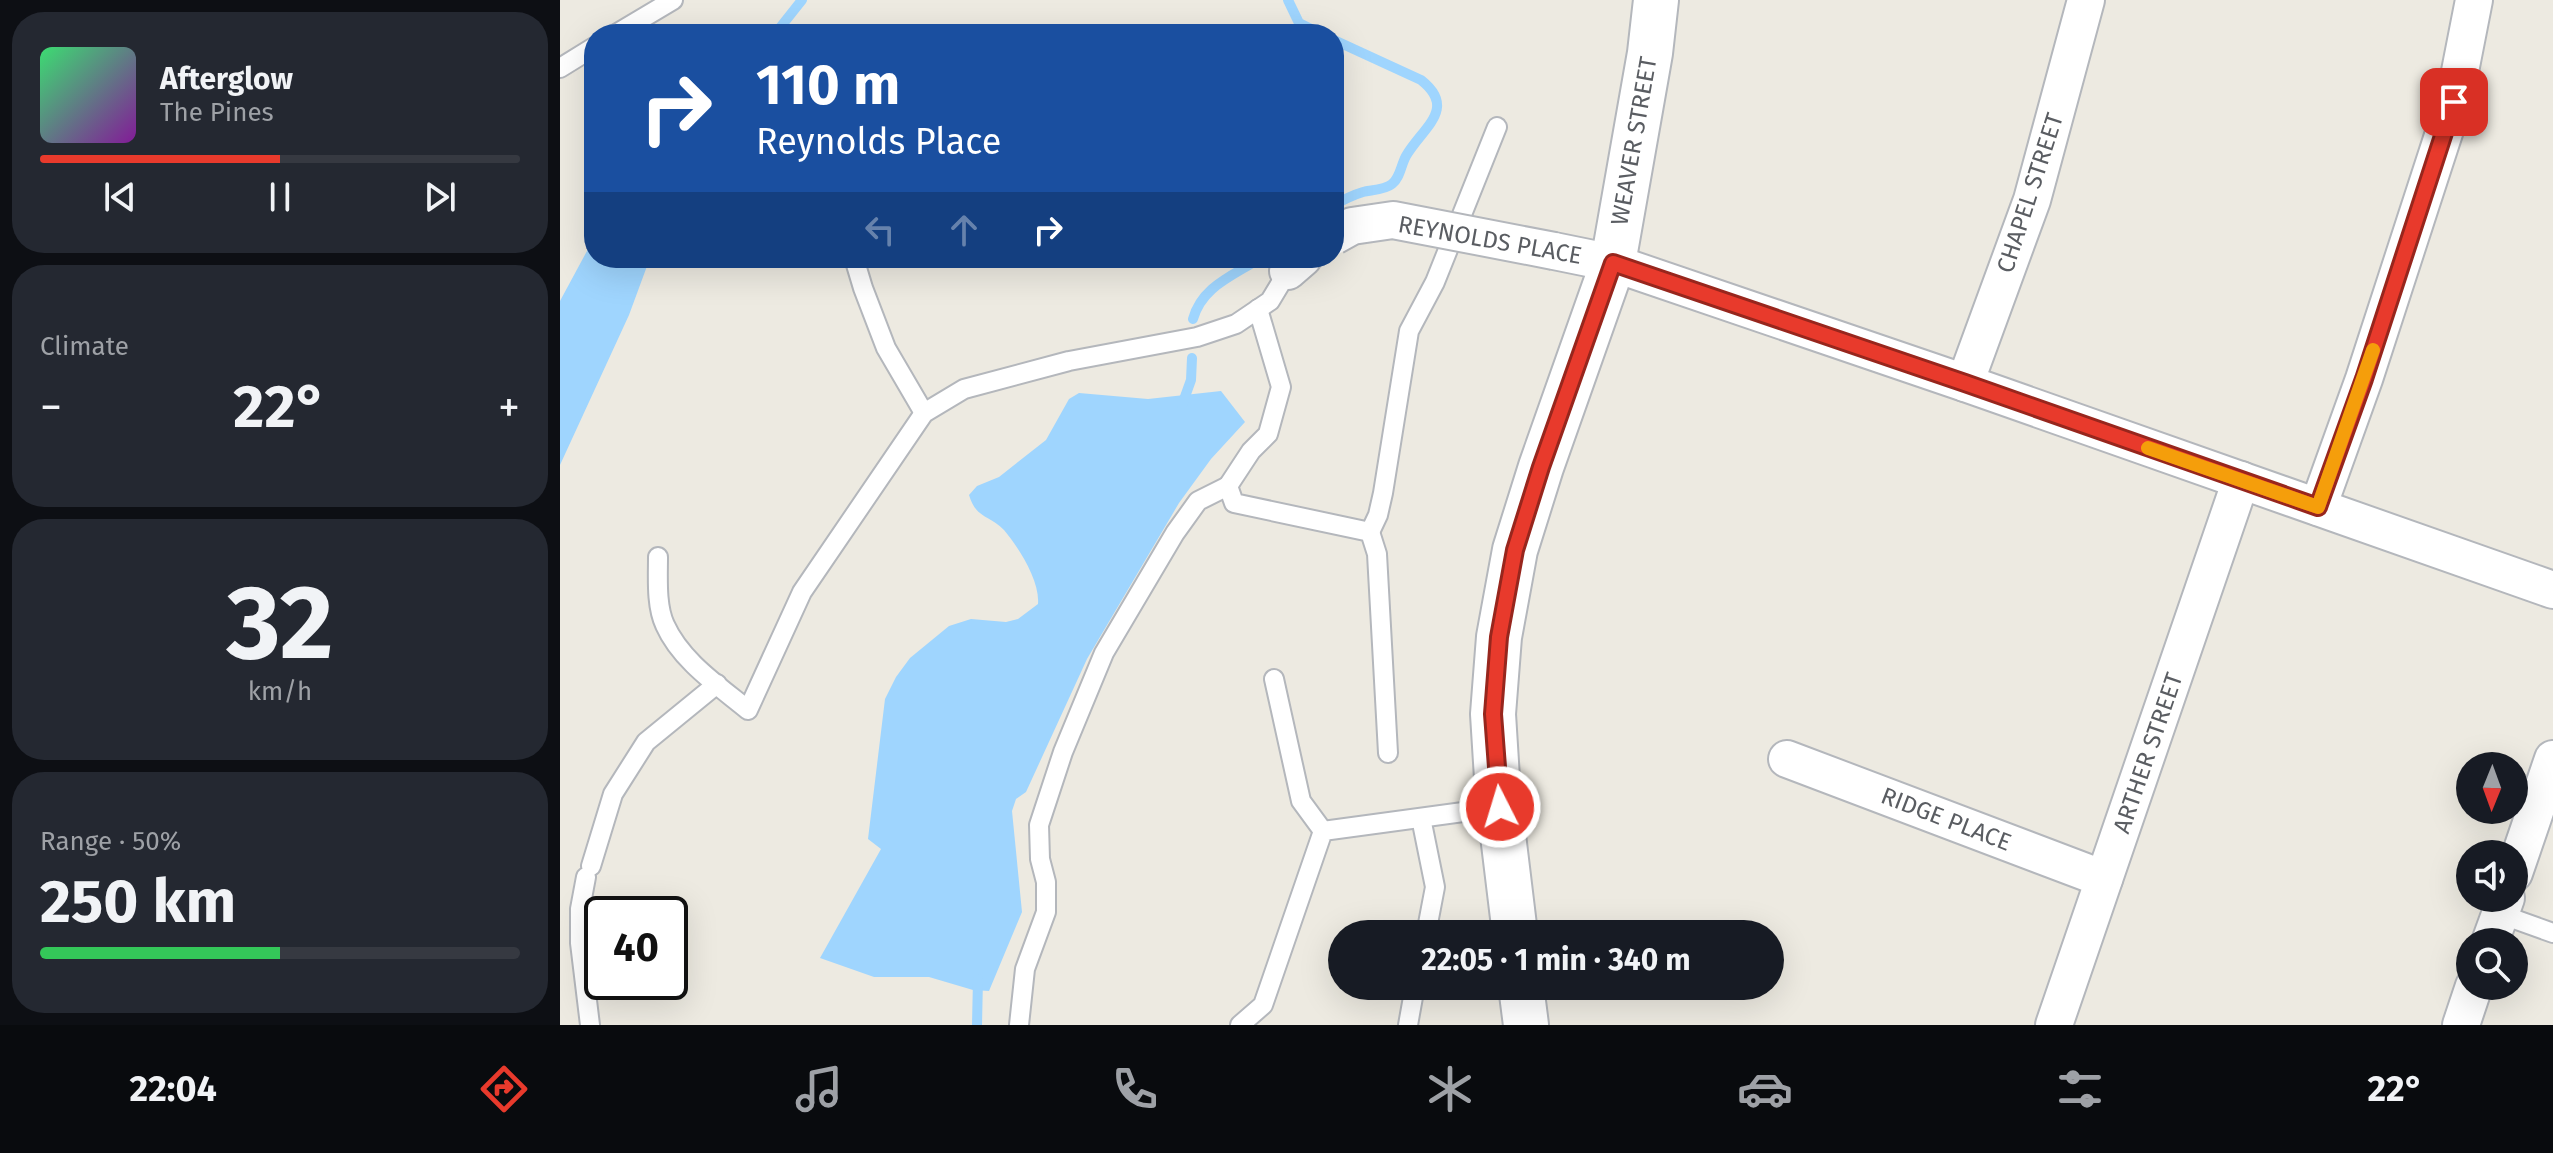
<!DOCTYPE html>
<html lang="en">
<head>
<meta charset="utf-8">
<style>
	:root { --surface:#171b24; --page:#242831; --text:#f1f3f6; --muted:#9ea1a6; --line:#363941; --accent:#e83a2c }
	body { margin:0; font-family:"Fira Sans",sans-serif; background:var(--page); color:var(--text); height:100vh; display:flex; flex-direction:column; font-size:30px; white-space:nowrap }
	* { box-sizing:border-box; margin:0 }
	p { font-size:26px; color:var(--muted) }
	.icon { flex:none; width:44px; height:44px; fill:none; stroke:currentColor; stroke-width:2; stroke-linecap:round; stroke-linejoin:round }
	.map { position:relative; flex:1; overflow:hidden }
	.side { display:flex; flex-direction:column; gap:12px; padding:12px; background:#0d0f14; width:560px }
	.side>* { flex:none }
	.banner { position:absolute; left:24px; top:24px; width:760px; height:244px; border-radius:32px; box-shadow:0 8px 32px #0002; background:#1a4fa0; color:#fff; overflow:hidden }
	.needle { width:52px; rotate:181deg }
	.buttons { position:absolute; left:1896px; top:752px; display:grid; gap:16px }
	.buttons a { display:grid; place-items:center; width:72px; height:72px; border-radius:50%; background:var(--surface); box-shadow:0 8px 32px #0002; font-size:40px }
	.speed { position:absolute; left:24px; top:896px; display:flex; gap:16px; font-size:40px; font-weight:700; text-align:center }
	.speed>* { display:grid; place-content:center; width:104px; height:104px; border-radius:50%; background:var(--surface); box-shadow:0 8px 32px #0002; line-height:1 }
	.speed .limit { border:4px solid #111; border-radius:12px; background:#fff; color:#111 }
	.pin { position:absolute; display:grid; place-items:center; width:68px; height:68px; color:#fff; margin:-34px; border-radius:16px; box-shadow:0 4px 12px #0006 }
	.me { position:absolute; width:88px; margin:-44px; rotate:355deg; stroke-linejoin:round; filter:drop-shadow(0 0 6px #0008) }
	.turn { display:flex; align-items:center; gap:28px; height:168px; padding:0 40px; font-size:36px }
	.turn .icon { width:104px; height:104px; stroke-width:2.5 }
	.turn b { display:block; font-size:56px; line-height:68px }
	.lanes { display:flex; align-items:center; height:76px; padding:0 40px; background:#0003; justify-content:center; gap:40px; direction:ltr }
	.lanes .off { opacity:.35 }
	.big { font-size:60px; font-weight:700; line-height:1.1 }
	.side .tile { flex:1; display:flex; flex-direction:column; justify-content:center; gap:12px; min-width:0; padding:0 28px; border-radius:32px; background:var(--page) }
	.side .dial { align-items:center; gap:0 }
	.dial b { font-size:104px; line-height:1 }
	.song { display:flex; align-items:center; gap:24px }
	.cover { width:96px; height:96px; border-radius:12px; background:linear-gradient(135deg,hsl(140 70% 55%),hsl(290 70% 35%)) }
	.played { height:8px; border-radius:4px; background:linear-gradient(90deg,var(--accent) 50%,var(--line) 50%) }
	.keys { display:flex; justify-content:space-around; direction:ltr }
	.heat { display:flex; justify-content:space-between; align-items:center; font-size:44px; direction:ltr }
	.charge { height:12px; border-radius:6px; background:linear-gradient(90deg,#34c759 50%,var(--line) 0) }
	.trip { position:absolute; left:768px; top:920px; width:456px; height:80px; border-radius:40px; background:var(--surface); box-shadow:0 8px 32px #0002; font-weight:700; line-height:80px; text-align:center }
	.menu { display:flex; height:128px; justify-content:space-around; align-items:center; background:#090b0e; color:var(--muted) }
	.menu .icon { width:56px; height:56px }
	.menu .current { color:var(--accent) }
	.menu b { font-size:36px; color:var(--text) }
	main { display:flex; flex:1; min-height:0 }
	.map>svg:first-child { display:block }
	.water { fill:#9fd5fe }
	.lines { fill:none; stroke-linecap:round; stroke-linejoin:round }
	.stream { stroke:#9fd5fe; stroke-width:10 }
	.service-casing { stroke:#b4b7bc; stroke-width:22 }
	.minor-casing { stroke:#b4b7bc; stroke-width:40 }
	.tertiary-casing { stroke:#b4b7bc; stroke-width:48 }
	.service { stroke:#fff; stroke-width:18 }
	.minor { stroke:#fff; stroke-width:36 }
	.tertiary { stroke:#fff; stroke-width:44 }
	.minor-bridge-casing { stroke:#b4b7bc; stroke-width:40; stroke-linecap:butt }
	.minor-bridge { stroke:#fff; stroke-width:36 }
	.route-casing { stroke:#97261d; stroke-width:20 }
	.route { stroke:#e83a2c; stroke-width:14 }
	.slow { stroke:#f59e0b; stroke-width:14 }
	.labels { text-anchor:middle; stroke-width:8; stroke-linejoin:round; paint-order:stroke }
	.street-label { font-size:24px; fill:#5a5d62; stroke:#fff }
</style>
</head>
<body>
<main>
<section class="side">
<div class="tile">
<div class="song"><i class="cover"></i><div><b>Afterglow</b><p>The Pines</p></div></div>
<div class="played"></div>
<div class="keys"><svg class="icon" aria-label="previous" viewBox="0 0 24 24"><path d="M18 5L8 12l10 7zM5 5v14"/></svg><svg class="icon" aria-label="pause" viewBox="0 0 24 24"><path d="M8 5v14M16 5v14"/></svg><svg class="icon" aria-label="next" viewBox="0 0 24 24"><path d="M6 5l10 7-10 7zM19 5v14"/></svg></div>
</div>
<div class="tile"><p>Climate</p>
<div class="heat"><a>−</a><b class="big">22°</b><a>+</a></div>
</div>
<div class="tile dial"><b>32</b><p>km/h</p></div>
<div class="tile"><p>Range · 50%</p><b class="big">250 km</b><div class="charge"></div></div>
</section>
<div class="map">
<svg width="1993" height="1025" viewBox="0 0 1993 1025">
	<rect width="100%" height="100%" fill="#edeae1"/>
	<g class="water">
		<polygon points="34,238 34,258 90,258 69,315 0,465 0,301"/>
		<path d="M661,391l24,31 -34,37 -32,44 -92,156 -61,133 -10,7 -4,12 10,101 -33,79 -16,-1 -44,-13h-55l-54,-19 61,-109 -13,-10 17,-140 11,-22 14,-19 39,-32 22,-7 35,3 12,-3 20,-15c2,-23 -19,-56 -34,-74 -14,-15 -28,-11 -35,-35l8,-9 22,-9 47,-37 23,-41 10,-6 69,6z"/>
	</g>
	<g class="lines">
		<g class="stream">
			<polyline points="728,0 739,23 761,34"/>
			<polyline points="215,34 242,0"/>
			<path d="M774,40l87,40c37,29 1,48 -15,76 -5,9 -6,22 -14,28 -7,6 -21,6 -29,8 -10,3 -20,8 -29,13"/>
			<path d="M633,319c9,-33 40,-43 67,-61"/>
			<polyline points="622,405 631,380 632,358"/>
			<polyline points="417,1025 418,979"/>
		</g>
		<g class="service-casing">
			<g id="service">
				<polyline points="56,34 113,0"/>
				<polyline points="0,68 34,47"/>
				<polyline points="294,258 303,288 326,348 364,413"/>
				<polyline points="698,309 721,387 708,434 691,451 668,486 674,503 810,532 817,554 828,753"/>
				<polyline points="810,532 818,515 823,493 849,331 875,282 937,127"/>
				<path d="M98,557c0,21 -2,49 7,68 16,36 54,61 83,85l54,-118 122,-179 40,-24 105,-28 128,-24 39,-13 34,-23 18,-30"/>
				<polyline points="714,679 741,801 763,831"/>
				<polyline points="861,818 875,887 866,934"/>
				<polyline points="31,866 53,794 86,742 157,684"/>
				<polyline points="26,877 20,909 20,943 30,1025"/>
				<polyline points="1940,914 1993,933"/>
				<polyline points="459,1025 465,969 486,912 486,882 480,859 479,825 503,752 544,653 615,533 638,501 668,486"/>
				<polyline points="680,1025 703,1005 763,831 940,807"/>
				<polyline points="848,1025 855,986"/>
			</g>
		</g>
		<g class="minor-casing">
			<g id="minor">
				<polyline points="994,251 1053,263 1405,383 1993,590"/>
				<polyline points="728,271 743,258"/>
				<polyline points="1405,383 1472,200 1526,0"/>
				<polyline points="1758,507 1804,379 1894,102 1914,0"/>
				<polyline points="1227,759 1544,879"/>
				<polyline points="1954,873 1993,759"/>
				<polyline points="1930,942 1946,898"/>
				<polyline points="1494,1025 1681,480"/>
				<polyline points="1901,1025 1914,986"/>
			</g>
		</g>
		<g class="tertiary-casing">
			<g id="tertiary">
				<polyline points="955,934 938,794 933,714 939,637 955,550 981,467 1053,263 1090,53 1096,0"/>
				<polyline points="961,986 966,1025"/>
			</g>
		</g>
		<use href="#service" class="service"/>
		<use href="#minor" class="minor"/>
		<use href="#tertiary" class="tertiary"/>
		<g class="minor-bridge-casing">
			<polyline id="minor-bridge" points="774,236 792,226 833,220 994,251"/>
		</g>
		<use href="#minor-bridge" class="minor-bridge"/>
	</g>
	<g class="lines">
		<g class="route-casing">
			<polyline id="route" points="940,807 933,714 939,637 955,550 981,467 1053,263 1405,383 1758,507 1804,379 1894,102"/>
		</g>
		<use href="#route" class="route"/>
		<polyline class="slow" points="1588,448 1758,507 1813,350"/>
	</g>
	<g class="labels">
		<g class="street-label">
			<text transform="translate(1074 141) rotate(-80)" y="8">WEAVER STREET</text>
			<text transform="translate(1470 193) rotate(-72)" y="8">CHAPEL STREET</text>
			<text transform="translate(930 240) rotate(10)" y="8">REYNOLDS PLACE</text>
			<text transform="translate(1588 753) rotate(-71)" y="8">ARTHER STREET</text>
			<text transform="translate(1386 819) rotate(21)" y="8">RIDGE PLACE</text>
		</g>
	</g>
</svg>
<div class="buttons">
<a><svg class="needle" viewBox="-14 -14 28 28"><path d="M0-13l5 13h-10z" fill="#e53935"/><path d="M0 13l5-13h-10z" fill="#9ea1a6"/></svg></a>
<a><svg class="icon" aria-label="sound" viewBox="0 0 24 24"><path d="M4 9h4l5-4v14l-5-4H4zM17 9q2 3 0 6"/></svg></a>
<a><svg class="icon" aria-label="search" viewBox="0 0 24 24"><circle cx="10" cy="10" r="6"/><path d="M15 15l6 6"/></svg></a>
</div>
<div class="speed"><div class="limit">40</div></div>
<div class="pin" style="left:1894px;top:102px;background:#d93025"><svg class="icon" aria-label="arrive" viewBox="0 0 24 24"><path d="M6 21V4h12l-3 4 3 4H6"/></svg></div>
<svg class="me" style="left:940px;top:807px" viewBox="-20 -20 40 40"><circle r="17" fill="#e83a2c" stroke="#fff" stroke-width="3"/><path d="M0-11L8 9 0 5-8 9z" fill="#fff"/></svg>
<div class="trip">22:05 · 1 min · 340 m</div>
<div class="banner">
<div class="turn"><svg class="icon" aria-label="right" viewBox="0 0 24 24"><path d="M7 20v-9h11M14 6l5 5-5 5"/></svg><div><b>110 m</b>Reynolds Place</div></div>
<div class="lanes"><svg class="icon off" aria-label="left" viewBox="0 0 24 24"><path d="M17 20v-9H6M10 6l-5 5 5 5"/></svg><svg class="icon off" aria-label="ahead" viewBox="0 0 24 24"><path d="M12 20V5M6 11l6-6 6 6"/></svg><svg class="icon" aria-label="right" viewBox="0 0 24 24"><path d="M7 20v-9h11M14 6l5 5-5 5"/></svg></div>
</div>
</div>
</main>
<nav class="menu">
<b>22:04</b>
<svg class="icon current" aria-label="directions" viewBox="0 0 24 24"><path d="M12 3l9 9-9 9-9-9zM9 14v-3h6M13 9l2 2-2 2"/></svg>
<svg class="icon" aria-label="music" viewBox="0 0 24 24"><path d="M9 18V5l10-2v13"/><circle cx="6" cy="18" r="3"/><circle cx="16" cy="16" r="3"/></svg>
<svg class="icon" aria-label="phone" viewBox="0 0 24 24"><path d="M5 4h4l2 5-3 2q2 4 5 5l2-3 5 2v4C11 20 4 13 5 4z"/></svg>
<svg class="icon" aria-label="climate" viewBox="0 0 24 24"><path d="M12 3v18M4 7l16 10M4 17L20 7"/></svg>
<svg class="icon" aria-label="car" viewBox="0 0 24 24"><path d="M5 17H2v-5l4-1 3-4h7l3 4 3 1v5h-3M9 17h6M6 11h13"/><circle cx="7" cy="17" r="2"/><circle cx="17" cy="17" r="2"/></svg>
<svg class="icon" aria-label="filters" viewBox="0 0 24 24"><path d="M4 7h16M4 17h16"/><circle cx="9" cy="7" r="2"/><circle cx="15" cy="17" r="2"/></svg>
<b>22°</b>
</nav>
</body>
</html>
